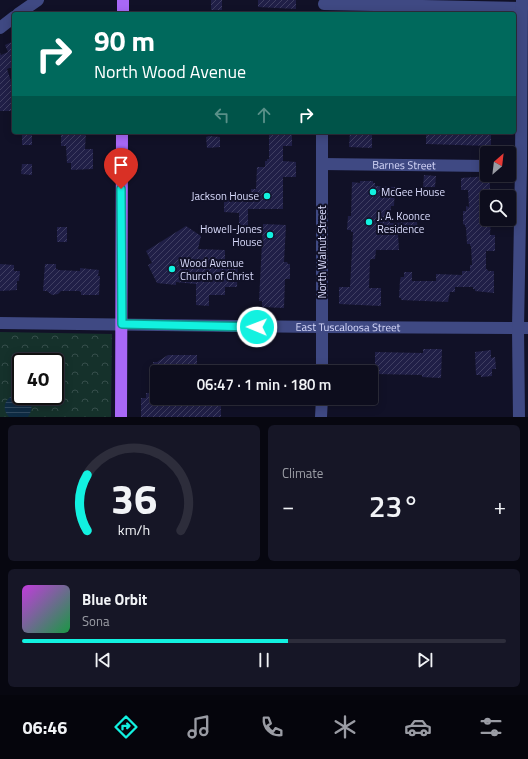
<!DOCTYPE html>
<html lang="en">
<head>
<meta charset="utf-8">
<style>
	:root { --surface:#0d0d1d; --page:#161626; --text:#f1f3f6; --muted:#9a9ca4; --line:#2d2d3b; --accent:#12f1e0 }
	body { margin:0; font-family:"Titillium Web",sans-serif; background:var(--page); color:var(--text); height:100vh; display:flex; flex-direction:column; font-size:15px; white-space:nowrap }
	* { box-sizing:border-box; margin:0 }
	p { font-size:13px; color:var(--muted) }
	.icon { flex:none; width:22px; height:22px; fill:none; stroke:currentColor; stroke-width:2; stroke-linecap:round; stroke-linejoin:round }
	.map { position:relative; height:417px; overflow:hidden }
	.panel { display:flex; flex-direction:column; gap:8px; padding:8px; background:#070710; flex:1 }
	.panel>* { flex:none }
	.guide { position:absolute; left:12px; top:12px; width:504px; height:122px; border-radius:4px; box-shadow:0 2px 10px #0003,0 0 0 1px var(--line); background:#00695c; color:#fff; overflow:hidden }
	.needle { width:26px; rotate:28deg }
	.tools { position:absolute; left:480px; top:146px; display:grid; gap:8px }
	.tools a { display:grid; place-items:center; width:36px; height:36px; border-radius:4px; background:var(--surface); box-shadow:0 2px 10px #0003,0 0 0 1px var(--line); font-size:20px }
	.speed { position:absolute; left:12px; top:353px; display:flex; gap:8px; font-size:20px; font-weight:700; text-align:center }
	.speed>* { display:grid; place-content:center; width:52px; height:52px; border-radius:50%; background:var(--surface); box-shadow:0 2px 10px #0003,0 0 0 1px var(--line); line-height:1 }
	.speed .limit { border:2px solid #111; border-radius:6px; background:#fff; color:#111 }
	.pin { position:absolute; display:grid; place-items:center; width:34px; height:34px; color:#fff; margin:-41px -17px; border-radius:50% 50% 50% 0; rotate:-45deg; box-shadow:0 0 4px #0007 }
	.pin .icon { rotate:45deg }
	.me { position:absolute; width:44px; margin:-22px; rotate:271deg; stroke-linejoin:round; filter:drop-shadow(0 0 3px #0008) }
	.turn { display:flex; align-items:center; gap:14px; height:84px; padding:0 16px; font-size:18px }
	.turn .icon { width:52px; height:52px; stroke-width:2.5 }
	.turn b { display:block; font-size:28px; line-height:34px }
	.lanes { display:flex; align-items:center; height:38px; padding:0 16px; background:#0003; justify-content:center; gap:20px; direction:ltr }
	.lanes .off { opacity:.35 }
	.big { font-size:30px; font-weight:600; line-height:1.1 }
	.panel .tile { flex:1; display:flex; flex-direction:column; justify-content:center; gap:6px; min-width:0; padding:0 14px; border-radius:6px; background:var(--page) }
	.panel .dial { align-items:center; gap:0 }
	.dial svg { height:104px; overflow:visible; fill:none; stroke:var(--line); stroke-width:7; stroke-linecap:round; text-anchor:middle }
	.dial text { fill:var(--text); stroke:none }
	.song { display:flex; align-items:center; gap:12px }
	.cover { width:48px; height:48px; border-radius:6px; background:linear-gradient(135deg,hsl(290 70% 55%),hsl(140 70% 35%)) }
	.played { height:4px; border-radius:2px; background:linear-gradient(90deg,var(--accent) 55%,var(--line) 55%) }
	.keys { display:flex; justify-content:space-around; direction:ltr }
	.heat { display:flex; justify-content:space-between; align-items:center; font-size:22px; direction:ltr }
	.panel .tiles { flex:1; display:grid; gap:8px; grid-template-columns:1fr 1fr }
	.tile:last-child { grid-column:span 2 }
	.trip { position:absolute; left:150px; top:365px; width:228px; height:40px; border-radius:4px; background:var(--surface); box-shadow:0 2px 10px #0003,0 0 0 1px var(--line); font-weight:600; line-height:40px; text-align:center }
	.tab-bar { display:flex; height:64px; justify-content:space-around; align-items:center; background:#05050c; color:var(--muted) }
	.tab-bar .icon { width:28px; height:28px }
	.tab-bar .active { color:var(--accent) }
	.tab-bar b { font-size:18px; color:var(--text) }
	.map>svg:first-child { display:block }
	.park { fill:url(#park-crowns); fill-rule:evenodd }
	.water { fill:url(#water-rules) }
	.building { fill:url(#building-hatch) }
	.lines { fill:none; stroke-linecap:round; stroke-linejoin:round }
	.minor { stroke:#3f4983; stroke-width:12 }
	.major { stroke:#a868f6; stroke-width:12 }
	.route-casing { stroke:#0c9d92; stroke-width:10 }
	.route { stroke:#12f1e0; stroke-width:7 }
	.poi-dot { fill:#12f1e0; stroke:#111127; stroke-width:1.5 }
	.labels { text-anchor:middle; stroke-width:4; stroke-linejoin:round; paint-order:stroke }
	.street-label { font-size:11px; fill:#dadcfd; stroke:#111127 }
	.poi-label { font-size:11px; fill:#dadcfd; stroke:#111127; text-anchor:start }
</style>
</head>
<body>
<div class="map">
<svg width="528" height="417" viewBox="0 0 528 417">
	<defs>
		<pattern id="park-crowns" width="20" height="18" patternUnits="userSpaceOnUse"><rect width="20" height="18" fill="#15312b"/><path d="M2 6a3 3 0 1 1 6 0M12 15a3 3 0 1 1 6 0" fill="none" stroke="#364e4b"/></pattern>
		<pattern id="water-rules" width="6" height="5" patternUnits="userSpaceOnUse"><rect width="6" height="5" fill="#0e2b43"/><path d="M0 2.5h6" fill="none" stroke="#30495f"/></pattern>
		<pattern id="building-hatch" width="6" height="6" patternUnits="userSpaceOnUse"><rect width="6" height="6" fill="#201f47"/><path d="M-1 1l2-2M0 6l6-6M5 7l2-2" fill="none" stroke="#403f62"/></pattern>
	</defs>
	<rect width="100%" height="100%" fill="#111127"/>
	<path class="park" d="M0,332l112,2 -1,83h-111zM21,362h34v34h-34z"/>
	<path class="water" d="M16,394h5v2h5c7,6 7,14 2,21h-19c-8,-9 -4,-19 7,-23z"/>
	<g class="building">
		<rect x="211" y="0" width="11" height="10"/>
		<polygon points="258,0 296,0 296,9 258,7"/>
		<polygon points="14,41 14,66 7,69 10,78 14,95 14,111 0,111 0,53 1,55 8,52 5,45"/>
		<polygon points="61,132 86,132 85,149 93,149 93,169 71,170 71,163 67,163 66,146 61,146"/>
		<polygon points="269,132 292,132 292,146 283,146 283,161 296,162 296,177 283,177 283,209 248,209 248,227 239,227 239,213 224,212 224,197 251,198 251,189 256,189 257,167 265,167 265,161 267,161 267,159 269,159"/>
		<polygon points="350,132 372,132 372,148 349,147"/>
		<polygon points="426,132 491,132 491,146 426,144"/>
		<rect x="22" y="133" width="10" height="12"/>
		<polygon points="209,136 220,137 220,147 207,148 206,137"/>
		<polygon points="22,164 32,164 32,175 21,174"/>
		<polygon points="424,175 436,176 435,187 423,187"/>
		<polygon points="489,176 490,178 490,195 487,195 487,219 491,219 490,235 495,235 495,251 486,251 486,269 488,270 488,271 494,271 494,293 475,291 475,289 473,289 473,287 455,287 455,292 450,292 448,302 401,300 401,298 399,298 400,280 401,277 404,277 404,272 412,272 412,281 436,281 436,274 462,275 462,271 470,271 470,265 472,265 471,246 470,246 470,244 467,244 466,227 465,227 465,225 463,224 463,211 466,211 466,206 469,207 468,190 461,190 461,178"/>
		<polygon points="360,181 373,181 373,183 375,183 375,186 395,187 394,206 391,206 390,223 417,222 418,235 398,235 399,250 376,250 375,259 371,259 370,260 369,288 381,288 381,306 339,304 339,287 350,287 353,232 351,232 351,230 347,230 348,216 351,216 352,182 360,183"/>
		<polygon points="263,224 286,225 284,262 287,262 288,264 290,264 290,279 285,279 284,308 262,307 262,301 259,301"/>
		<polygon points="186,226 201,236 198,249 225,250 225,262 238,262 237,287 225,287 225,295 209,295 209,306 196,305 196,284 176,282 176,285 157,283 148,265 152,263 146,251"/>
		<rect x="57" y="227" width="10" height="15"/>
		<polygon points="0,264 14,265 14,271 20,271 19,281 17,281 17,290 0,291"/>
		<polygon points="45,264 56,264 56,269 58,269 58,270 80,271 80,268 99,270 98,276 100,276 99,295 81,295 81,292 79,291 61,291 58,294 52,295 47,291 43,291"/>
		<polygon points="423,349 442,349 441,378 422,377 422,375 375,374 375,352 423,353"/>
		<polygon points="491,350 491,358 495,357 496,369 492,369 492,376 481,377 481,375 476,375 475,352"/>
		<polygon points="168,355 197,355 197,364 205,364 205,372 154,372 153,362 157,362"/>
		<polygon points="146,393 157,393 157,398 221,398 221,417 141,417 141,398 146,398"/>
	</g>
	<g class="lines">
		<g class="minor">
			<polyline points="324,4 522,8"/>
			<polyline points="18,14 38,0"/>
			<polyline points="0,28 14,17"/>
			<path id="s1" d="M322,164l165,2"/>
			<path id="s2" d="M0,323l323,4 205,1"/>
			<polyline points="322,372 322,132"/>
			<polyline points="321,417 322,398"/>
			<polyline points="519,417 518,328 521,166 522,0"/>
		</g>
		<g class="major">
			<polyline points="123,14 123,0"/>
			<polyline points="121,417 122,132"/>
		</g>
	</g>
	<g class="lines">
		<g class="route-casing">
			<polyline id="route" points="121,189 122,324 257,327"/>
		</g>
		<use href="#route" class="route"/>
	</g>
	<g class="poi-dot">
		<circle cx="373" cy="192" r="4"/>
		<circle cx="267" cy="196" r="4"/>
		<circle cx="369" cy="222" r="4"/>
		<circle cx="270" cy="235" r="4"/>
		<circle cx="172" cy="269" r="4"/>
	</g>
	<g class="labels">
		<g class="street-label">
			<text dy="4" stroke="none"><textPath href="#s1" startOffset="82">Barnes Street</textPath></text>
			<text transform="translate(322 252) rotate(-90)" y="4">North Walnut Street</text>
			<text dy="4" stroke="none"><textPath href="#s2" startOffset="348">East Tuscaloosa Street</textPath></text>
		</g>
		<g class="poi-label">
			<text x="381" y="196">McGee House</text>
			<text x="259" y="200" text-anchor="end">Jackson House</text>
			<text x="377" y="220">J. A. Koonce<tspan x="377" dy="13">Residence</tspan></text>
			<text x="262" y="233" text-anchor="end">Howell-Jones<tspan x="262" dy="13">House</tspan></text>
			<text x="180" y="267">Wood Avenue<tspan x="180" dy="13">Church of Christ</tspan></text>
		</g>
	</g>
</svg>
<div class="tools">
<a><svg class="needle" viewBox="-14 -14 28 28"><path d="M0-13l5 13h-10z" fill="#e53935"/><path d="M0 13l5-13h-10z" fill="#9a9ca4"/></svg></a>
<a><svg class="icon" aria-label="search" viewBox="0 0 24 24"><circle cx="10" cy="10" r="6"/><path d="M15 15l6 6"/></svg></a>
</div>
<div class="speed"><div class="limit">40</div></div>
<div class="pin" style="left:121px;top:189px;background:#d93025"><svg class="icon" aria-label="arrive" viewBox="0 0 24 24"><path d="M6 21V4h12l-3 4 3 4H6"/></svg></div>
<svg class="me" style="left:257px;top:327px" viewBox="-20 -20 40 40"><circle r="17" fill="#12f1e0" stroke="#fff" stroke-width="3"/><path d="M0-11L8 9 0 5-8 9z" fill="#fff"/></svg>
<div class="trip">06:47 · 1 min · 180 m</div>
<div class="guide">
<div class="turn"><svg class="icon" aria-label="right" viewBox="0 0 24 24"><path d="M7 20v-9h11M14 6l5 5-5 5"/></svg><div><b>90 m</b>North Wood Avenue</div></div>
<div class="lanes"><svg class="icon off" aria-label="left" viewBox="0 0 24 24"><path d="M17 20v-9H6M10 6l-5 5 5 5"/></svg><svg class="icon off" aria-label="ahead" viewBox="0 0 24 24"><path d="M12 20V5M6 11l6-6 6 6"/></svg><svg class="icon" aria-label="right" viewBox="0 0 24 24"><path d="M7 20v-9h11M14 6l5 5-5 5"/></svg></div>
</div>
</div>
<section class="panel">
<div class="tiles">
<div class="tile dial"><svg viewBox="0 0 100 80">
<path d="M14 69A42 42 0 1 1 86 69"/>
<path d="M14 69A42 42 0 0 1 14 26" stroke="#12f1e0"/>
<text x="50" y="56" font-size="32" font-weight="700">36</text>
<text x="50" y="72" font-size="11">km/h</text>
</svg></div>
<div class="tile"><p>Climate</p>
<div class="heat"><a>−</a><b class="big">23°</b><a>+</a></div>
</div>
<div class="tile">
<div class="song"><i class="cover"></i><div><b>Blue Orbit</b><p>Sona</p></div></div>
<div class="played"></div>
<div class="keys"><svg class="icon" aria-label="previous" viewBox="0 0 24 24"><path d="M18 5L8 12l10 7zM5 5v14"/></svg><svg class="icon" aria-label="pause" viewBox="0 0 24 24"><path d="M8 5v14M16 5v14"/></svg><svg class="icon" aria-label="next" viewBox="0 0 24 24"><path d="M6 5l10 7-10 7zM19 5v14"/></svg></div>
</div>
</div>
</section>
<nav class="tab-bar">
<b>06:46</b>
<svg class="icon active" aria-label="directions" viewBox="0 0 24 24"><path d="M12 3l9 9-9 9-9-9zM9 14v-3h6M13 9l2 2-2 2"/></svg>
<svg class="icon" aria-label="music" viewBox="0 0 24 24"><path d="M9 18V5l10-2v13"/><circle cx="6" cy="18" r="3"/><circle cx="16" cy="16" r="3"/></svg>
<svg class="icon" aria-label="phone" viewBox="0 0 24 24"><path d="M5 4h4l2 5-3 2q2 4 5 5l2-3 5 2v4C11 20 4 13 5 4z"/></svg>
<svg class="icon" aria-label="climate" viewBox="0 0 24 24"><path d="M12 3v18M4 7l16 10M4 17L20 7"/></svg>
<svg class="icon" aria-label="car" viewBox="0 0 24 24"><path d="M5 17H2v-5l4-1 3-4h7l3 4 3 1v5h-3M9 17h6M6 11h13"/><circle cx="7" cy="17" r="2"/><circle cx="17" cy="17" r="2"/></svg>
<svg class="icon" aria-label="filters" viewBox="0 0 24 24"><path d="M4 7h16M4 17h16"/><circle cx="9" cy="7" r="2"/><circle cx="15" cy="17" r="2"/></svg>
</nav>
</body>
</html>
